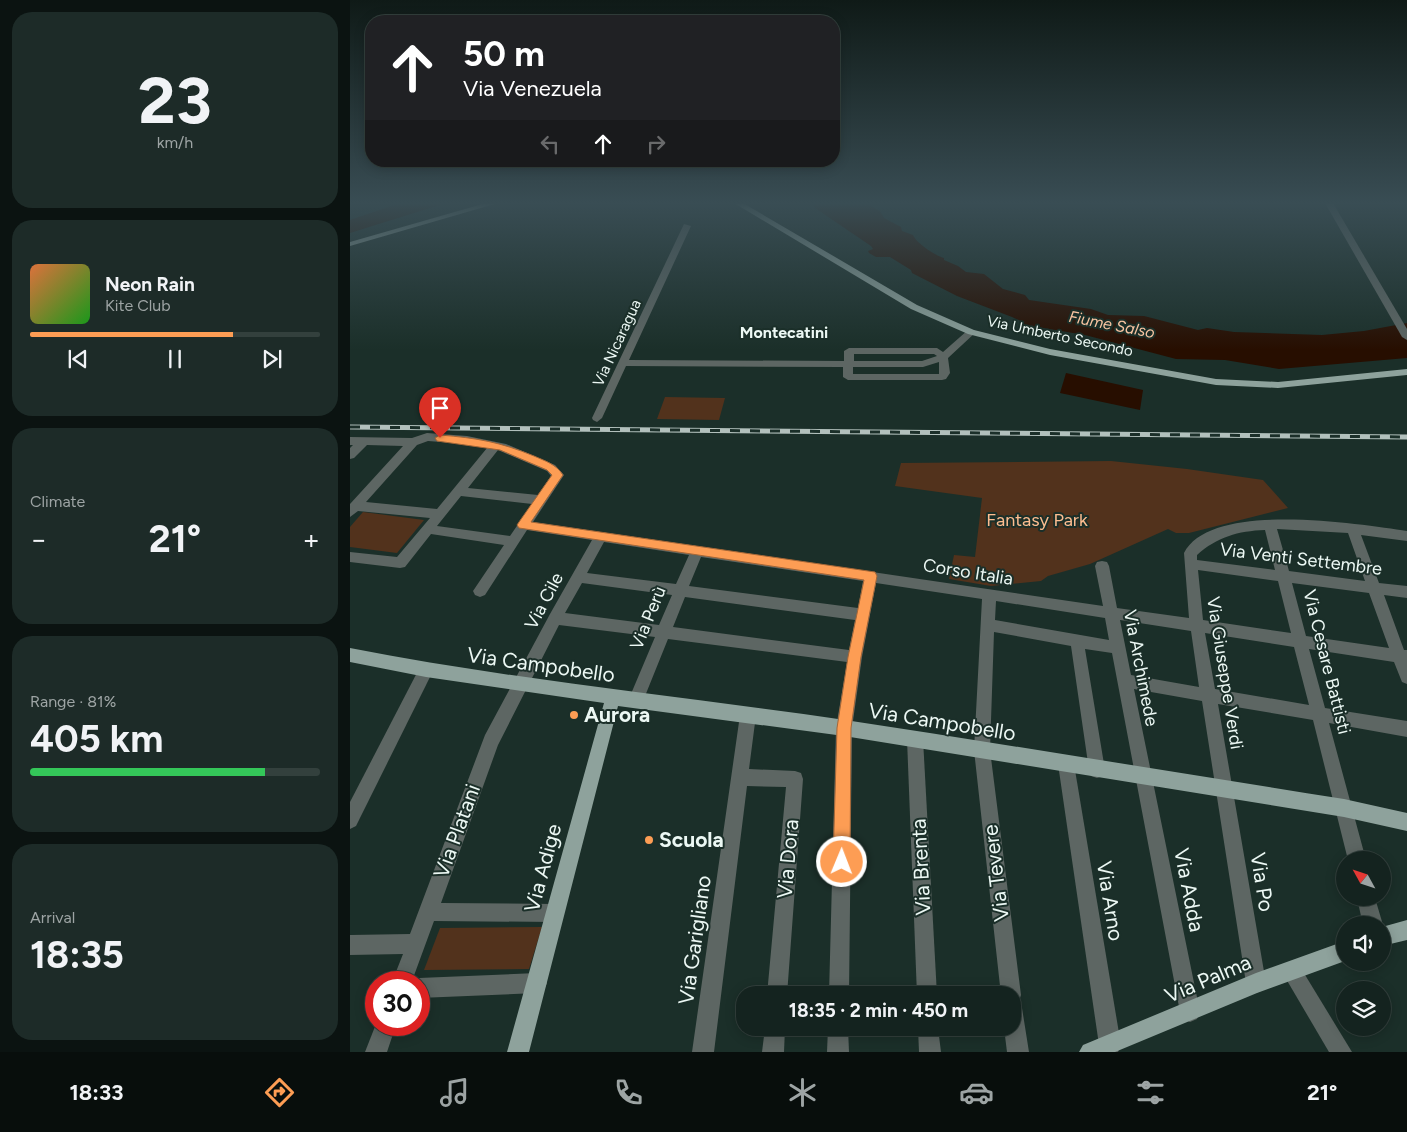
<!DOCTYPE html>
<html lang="en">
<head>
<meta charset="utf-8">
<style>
	:root { --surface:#14231f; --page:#1d2b28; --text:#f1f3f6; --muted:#9da4a4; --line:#33403d; --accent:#fd9d54 }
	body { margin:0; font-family:Figtree,sans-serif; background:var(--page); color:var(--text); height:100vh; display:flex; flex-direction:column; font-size:19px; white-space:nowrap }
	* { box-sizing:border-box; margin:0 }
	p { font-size:16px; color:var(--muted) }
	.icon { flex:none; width:28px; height:28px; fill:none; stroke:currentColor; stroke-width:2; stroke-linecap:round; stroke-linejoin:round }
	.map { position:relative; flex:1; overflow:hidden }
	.side { display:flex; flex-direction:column; gap:12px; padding:12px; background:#0b1311; width:350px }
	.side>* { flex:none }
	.guide { position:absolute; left:15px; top:15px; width:475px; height:152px; border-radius:20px; box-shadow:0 2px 12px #0003,0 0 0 1px var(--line); background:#202124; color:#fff; overflow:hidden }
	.needle { width:32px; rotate:310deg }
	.tools { position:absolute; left:986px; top:851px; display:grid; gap:10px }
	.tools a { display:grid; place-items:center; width:55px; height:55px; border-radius:50%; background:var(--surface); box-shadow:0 2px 12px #0003,0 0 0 1px var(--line); font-size:25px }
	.speed { position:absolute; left:15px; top:971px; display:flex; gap:10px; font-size:25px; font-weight:700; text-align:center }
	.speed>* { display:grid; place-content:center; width:65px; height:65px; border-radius:50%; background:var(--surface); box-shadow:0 2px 12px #0003,0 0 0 1px var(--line); line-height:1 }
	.speed .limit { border:8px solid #d22; background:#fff; color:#111 }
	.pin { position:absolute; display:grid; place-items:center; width:42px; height:42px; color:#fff; margin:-51px -21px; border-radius:50% 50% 50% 0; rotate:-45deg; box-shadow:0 0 5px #0007 }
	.pin .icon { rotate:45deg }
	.me { position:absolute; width:55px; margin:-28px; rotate:1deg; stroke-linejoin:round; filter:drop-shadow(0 0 4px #0008) }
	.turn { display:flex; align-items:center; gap:18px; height:105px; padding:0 15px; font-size:22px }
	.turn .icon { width:65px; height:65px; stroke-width:2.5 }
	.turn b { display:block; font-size:35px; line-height:42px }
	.lanes { display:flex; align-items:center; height:48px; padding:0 15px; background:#0003; justify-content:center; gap:25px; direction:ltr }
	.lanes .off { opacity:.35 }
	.big { font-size:38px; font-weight:700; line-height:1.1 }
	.side .widget { flex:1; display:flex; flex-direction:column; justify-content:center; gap:8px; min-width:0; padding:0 18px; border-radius:20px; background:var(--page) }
	.side .dial { align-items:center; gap:0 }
	.dial b { font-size:65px; line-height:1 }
	.song { display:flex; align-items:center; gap:15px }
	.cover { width:60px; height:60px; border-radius:8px; background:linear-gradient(135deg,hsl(20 70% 55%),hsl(120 70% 35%)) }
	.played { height:5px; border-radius:2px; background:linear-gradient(90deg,var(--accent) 70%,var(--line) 70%) }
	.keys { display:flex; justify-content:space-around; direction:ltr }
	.heat { display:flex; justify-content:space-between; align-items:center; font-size:28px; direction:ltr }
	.charge { height:8px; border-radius:4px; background:linear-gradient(90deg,#34c759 81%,var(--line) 0) }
	.trip { position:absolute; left:386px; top:986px; width:285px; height:50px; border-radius:20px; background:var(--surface); box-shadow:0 2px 12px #0003,0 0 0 1px var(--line); font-weight:700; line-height:50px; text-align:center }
	.menu { display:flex; height:80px; justify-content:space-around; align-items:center; background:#080e0c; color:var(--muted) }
	.menu .icon { width:35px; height:35px }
	.menu .active { color:var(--accent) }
	.menu b { font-size:22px; color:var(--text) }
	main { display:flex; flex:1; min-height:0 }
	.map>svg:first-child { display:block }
	.green { fill:#52321c }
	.water { fill:#270e00 }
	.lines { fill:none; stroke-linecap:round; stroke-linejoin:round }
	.minor { fill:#5d6663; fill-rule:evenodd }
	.major { fill:#8ea29c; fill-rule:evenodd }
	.rail-casing { stroke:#b2c0bc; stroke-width:5 }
	.rail { stroke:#1b2f29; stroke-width:3; stroke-dasharray:10; stroke-linecap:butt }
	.route { fill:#fd9d54; stroke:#a46637 }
	.poi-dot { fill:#fd9d54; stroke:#1b2f29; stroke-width:2 }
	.labels { text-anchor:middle; stroke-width:4; stroke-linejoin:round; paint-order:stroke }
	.far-street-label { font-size:15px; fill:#ecf8f4; stroke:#1b2f29 }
	.far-water-label { font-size:16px; font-style:italic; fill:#f9c5a2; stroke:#1b2f29 }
	.far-neighbourhood-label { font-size:16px; font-weight:bold; fill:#ecf8f4; stroke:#1b2f29 }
	.park-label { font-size:18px; fill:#fdbd90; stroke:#1b2f29 }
	.street-label { font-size:18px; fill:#ecf8f4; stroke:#1b2f29 }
	.near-street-label { font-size:21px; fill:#ecf8f4; stroke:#1b2f29 }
	.near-poi-label { font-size:21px; font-weight:bold; fill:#ecf8f4; stroke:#1b2f29; text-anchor:start }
</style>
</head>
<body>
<main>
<section class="side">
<div class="widget dial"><b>23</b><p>km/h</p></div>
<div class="widget">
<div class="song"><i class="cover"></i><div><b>Neon Rain</b><p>Kite Club</p></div></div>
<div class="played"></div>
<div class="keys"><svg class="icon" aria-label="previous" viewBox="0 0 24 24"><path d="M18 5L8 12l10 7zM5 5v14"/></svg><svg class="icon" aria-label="pause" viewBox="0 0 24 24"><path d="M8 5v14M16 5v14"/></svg><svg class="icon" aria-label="next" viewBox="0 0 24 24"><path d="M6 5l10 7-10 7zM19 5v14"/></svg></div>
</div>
<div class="widget"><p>Climate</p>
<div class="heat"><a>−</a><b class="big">21°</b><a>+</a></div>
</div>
<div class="widget"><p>Range · 81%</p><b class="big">405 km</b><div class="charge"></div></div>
<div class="widget"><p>Arrival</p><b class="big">18:35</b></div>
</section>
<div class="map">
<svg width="1057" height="1052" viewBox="0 0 1057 1052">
	<rect width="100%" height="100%" fill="#1b2f29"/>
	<g class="green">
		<polygon points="315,397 375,398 369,420 307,419"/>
		<polygon points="761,461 837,469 913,480 938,508 839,533 826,533 818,529 740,564 698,576 691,581 641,586 599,579 604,555 625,557 632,498 545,486 551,463"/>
		<polygon points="13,512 74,520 47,553 0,547 0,527"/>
		<polygon points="192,927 179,969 74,970 90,928"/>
	</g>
	<g class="water">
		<polygon points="50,203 96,203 0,233 0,220"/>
		<path d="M463,203h52l15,8 4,7 17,9 1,4 11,4c3,8 23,21 31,23v2l14,6 8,6 18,2 19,15 22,6 4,5 62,9 17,6 36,1 54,14 9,-2 27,4 88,3 42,-4 43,-8v35l-128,11 -54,-9 -49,-1 -91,-24 -65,-11 1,-3 -9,-4 -55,-21 -45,-23 -1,-3 -21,-13h-14l-7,-4 -1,-2 5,-2 -2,-3 -56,-38z"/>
		<polygon points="716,373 793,390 790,410 710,393"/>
	</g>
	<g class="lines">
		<g class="minor">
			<polygon points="975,203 983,203 1057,329 1057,340 1052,337"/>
			<path d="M334,224l7,2 -62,134 215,1v-10l5,-3h88l6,4 25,-22h6l2,2 -28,26 2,15 -4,6 -4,1h-94l-5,-3v-10l-217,-1 -24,52 -5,4 -4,-2 -1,-2zM504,354h80l3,2 -15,5h-68zM589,362v12h-86v-7h70z"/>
			<path d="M77,433l40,3 39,8 49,21 9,10 -31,47 570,84 -8,-40 2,-4 5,-1 5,1 2,4 8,42 72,10 -5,-65c27,-53 175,-29 223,-22v10l-46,-6 18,48 28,3v12l-23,-3 20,55h3v34l-5,-2 -8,-20 -85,-13 16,59 82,13v16l-78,-14 37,137h-18l-35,-140 -95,-16 48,279 -3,7 -7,3 -7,-3 -3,-7 -44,-282 -68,-12 66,323 -3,7 -7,3 -7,-3 -3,-7 -68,-359 -27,-4 20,121 -2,6 -6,2 -6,-2 -2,-6 -18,-124 -77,-14 -4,118 31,245 -2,6 3,7 7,44h-22l-3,-24h8v-33h-11l-27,-245 8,-151 -106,-16 -14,74 -10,71 -3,267h-20l7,-267 11,-66 -179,-23 -27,67 -5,2 -5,-2 -3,-5 27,-64 -96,-12 -61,120 -57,158 114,1 7,2 2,7 -2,7 -7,2 -121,-1 -22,60 7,-3 118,-5 7,3 3,7 -3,7 -7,3 -118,5v-16h-27l11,-28 -53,1v-20l60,-1 75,-199 65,-121 42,-74 -65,-10 -42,65 -5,2 -5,-2 -2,-4 31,-46 -73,-11 -26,33 -5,1 -50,-6v-10l47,5 33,-39 -72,-7 -8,6v-13l53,-58 -36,-1 -13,13 -4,1v-11l3,-3h-3v-8l62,1zM78,441l39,3 20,4 -50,61 -71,-7 51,-57zM148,450l49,21 4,5 -13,19 -70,-7zM111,496l71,8 -22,32 -73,-10zM927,529l71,4 17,48 -76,-10zM915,530l10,40 -78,-10v-5c20,-18 41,-24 68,-25zM254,542l85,13 -13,29 -89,-11zM351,557l162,24 -5,27 -169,-22zM848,570l80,11 13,52 -88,-13zM232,583l90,12 -13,30 -94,-12zM942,583l77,10 20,55 -83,-12zM335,597l170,23 -6,30 -176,-23zM646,601l109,17 4,22 -114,-20zM770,620l71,11 8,56 -68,-12zM855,633l89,14 15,58 -94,-16z"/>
			<polygon points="76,663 81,665 83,670 81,675 6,826 0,829 0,802 71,665"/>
			<polygon points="398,708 404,710 406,715 399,769 445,771 451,773 453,779 437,995 417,995 436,787 397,786 364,1052 342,1052 390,715 392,710"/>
			<polygon points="565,731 571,733 573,739 587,995 567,995 557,739 559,733"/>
			<polygon points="716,756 722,758 724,764 771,1045 768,1052 752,1052 749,1045 708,764 710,758"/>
			<polygon points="1007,898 1025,898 1033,925 1013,925"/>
			<polygon points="942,962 949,965 1002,1052 979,1052 932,972 935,965"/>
			<polygon points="26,1024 46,1025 37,1052 15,1052"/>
			<polygon points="415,1028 435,1028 434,1052 412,1052"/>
			<polygon points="478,1028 498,1028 499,1052 477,1052"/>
			<polygon points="568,1028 588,1028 591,1052 569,1052"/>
		</g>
		<g class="major">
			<polygon points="136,203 148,203 0,246 0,242"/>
			<polygon points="384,203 393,203 567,305 624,330 700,349 866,379 928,382 1057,369 1057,375 928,388 866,385 700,355 618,334 561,309"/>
			<path d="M0,648c164,32 330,48 495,72 166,25 333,53 499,79l63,14v18l-63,-14 -500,-81 -226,-30 -89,346h-22l97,-349 -178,-26 -76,-15z"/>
			<polygon points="1057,920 1057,940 1032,946 1032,927"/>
			<polygon points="995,941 995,961 907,993 765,1052 729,1052 733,1045 906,973"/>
		</g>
		<g class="rail-casing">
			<polyline id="rail" points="0,427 1057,437"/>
		</g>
		<use href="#rail" class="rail"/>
	</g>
	<linearGradient id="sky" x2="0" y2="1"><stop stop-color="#0f1a17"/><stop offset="0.58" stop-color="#394d54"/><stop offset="1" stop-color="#394d54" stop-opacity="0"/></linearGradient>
	<rect width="1057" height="350" fill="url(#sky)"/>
	<path class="route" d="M90,435c37,3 60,7 94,21 11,5 22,8 29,19l-32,47 344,50 2,4 -16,81 -10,71 -1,134 -3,5 -5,3 -6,-3 -3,-5 4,-134 11,-71 16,-77 -345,-52 -2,-3 2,-3 33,-47 -5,-5 -47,-20 -63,-9 -2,-3z"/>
	<g class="poi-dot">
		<circle cx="224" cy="715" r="5"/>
		<circle cx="299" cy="840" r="5"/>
	</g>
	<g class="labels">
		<g class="far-street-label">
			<text transform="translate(710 336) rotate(12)" y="5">Via Umberto Secondo</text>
			<text transform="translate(267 343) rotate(-65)" y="5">Via Nicaragua</text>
		</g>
		<g class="far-water-label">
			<text transform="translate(762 324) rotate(11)" y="6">Fiume Salso</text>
		</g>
		<g class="far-neighbourhood-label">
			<text x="434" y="338">Montecatini</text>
		</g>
		<g class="park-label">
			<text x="687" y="526">Fantasy Park</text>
		</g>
		<g class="street-label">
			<text transform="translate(951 559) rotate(7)" y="6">Via Venti Settembre</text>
			<text transform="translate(618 572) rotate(9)" y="6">Corso Italia</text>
			<text transform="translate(194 601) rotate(-62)" y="6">Via Cile</text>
			<text transform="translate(298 618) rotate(-68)" y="6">Via Perù</text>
			<text transform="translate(977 662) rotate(76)" y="6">Via Cesare Battisti</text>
			<text transform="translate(791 668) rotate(79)" y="6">Via Archimede</text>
			<text transform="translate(875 673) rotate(81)" y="6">Via Giuseppe Verdi</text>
		</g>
		<g class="near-street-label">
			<text transform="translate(191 665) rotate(8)" y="7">Via Campobello</text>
			<text transform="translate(592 722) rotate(9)" y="7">Via Campobello</text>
			<text transform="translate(107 831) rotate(-70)" y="7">Via Platani</text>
			<text transform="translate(438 859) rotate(-85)" y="7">Via Dora</text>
			<text transform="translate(571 867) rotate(-93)" y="7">Via Brenta</text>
			<text transform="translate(193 868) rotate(-75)" y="7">Via Adige</text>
			<text transform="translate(646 873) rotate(-97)" y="7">Via Tevere</text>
			<text transform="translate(912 882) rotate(81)" y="7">Via Po</text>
			<text transform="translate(839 890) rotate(79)" y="7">Via Adda</text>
			<text transform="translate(760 901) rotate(81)" y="7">Via Arno</text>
			<text transform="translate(345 940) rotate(-82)" y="7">Via Garigliano</text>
			<text transform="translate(858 979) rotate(-23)" y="7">Via Palma</text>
		</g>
		<g class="near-poi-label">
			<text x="234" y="722">Aurora</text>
			<text x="309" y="847">Scuola</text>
		</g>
	</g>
</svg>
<div class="tools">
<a><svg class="needle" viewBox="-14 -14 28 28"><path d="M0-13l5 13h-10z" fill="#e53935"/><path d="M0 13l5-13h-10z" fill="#9da4a4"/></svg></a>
<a><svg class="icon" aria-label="sound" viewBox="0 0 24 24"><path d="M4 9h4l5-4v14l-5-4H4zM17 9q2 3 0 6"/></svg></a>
<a><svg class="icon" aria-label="layers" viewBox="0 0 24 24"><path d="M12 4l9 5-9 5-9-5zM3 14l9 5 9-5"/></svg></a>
</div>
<div class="speed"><div class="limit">30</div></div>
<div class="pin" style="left:90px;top:438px;background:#d93025"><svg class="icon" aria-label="arrive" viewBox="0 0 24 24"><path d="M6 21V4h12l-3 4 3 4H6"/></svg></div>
<svg class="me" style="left:492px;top:862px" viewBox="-20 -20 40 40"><circle r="17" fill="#fd9d54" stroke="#fff" stroke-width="3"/><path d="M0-11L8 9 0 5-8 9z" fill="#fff"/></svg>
<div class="trip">18:35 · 2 min · 450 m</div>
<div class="guide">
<div class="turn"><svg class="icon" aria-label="ahead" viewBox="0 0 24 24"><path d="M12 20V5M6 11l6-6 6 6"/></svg><div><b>50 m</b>Via Venezuela</div></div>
<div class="lanes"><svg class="icon off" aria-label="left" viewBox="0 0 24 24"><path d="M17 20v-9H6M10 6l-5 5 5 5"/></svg><svg class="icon" aria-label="ahead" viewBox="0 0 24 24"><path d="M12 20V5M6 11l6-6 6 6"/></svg><svg class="icon off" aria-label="right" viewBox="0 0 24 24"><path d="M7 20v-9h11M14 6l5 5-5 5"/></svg></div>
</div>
</div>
</main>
<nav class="menu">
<b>18:33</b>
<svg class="icon active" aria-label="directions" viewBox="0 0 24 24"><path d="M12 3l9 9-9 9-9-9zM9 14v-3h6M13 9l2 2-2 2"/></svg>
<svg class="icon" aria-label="music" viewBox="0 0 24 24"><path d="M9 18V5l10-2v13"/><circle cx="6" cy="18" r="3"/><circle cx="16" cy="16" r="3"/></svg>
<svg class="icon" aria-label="phone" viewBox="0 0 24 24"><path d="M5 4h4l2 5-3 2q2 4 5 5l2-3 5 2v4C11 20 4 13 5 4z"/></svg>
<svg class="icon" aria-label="climate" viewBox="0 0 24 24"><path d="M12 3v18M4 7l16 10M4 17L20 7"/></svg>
<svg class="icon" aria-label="car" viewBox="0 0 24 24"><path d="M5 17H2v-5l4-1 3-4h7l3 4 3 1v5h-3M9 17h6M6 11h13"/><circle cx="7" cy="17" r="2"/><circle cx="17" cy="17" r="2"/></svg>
<svg class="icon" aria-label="filters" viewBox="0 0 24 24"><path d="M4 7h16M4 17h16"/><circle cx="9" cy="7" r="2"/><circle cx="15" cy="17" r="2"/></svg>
<b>21°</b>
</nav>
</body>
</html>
